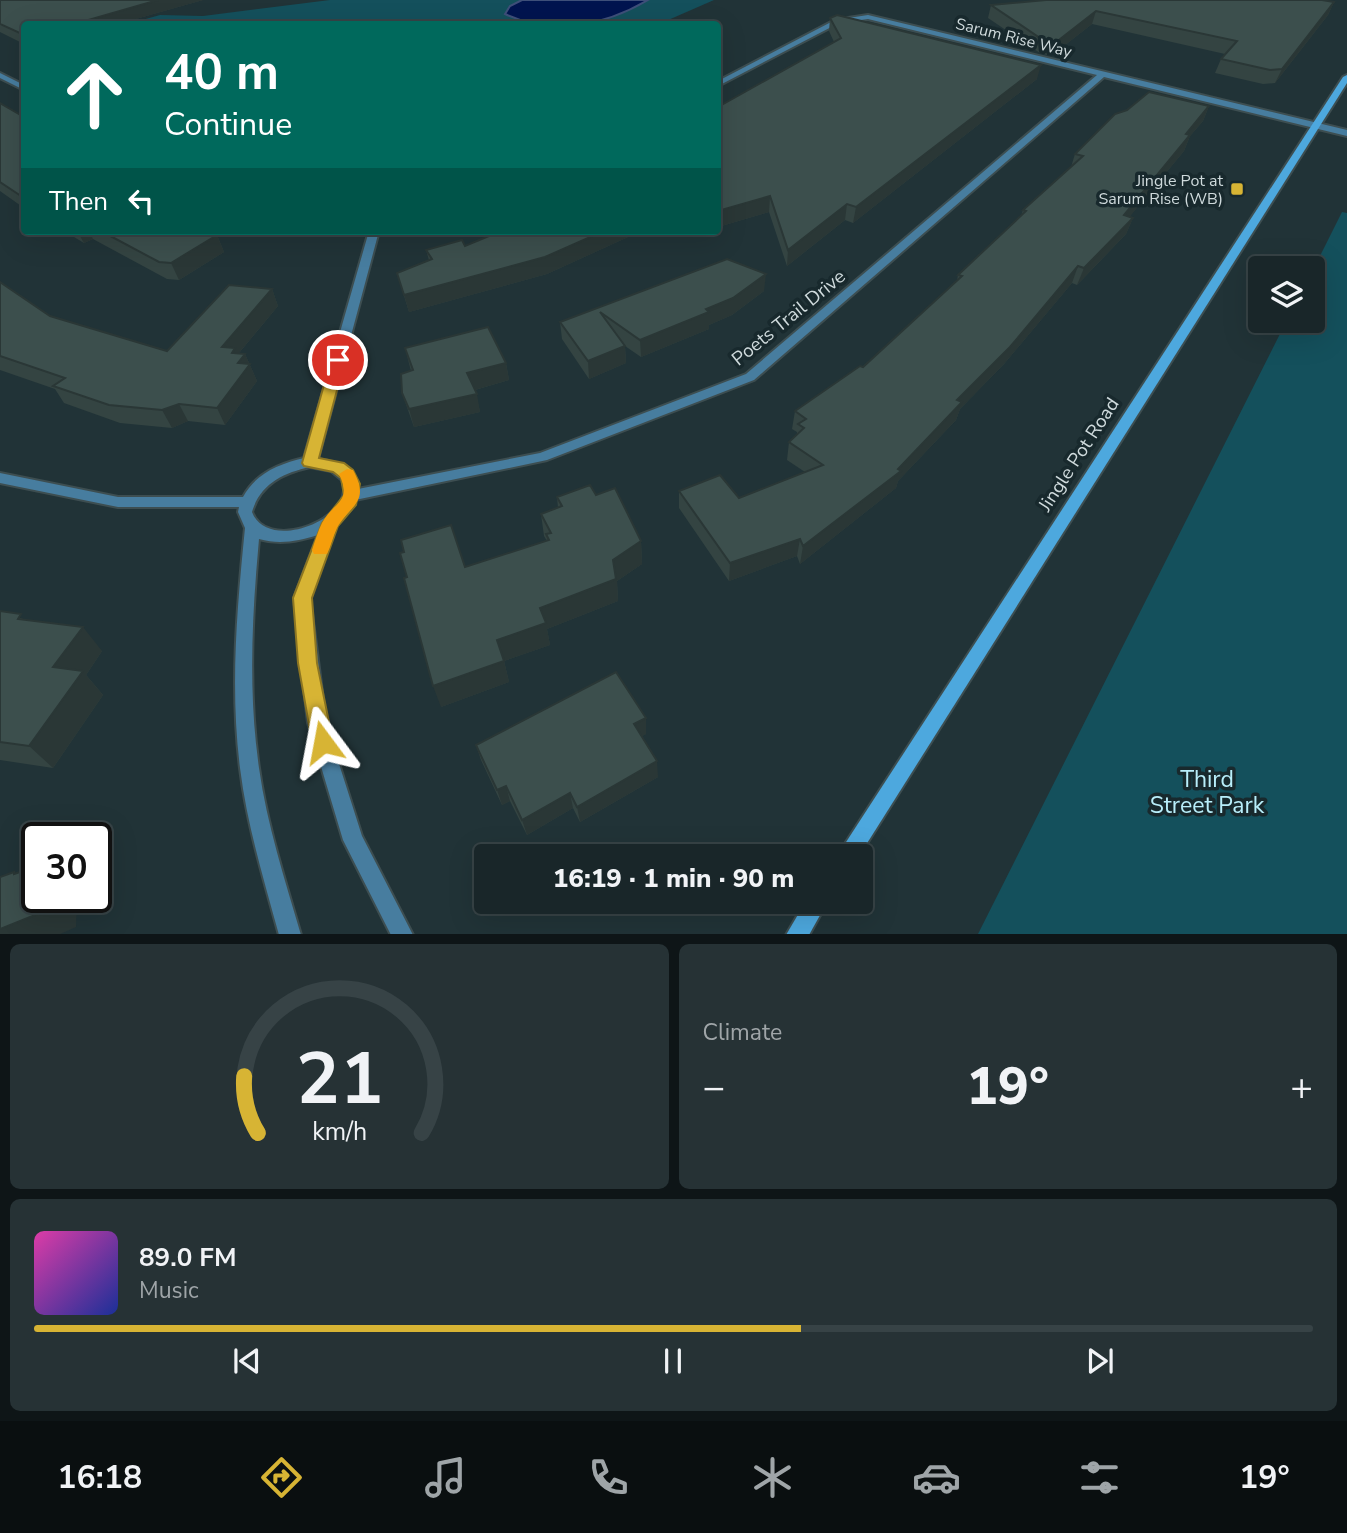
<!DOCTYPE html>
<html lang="en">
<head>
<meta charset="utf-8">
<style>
	:root { --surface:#192629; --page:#263235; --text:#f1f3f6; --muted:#9fa5a8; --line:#374346; --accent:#d7b434 }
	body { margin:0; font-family:"Nunito Sans",sans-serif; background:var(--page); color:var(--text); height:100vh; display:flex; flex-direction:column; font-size:26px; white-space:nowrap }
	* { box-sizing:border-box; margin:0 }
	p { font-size:23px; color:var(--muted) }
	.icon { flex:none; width:38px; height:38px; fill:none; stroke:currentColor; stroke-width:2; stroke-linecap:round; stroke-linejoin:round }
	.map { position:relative; height:934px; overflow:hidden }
	.drawer { display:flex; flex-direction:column; gap:10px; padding:10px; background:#0e1517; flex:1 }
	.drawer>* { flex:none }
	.banner { position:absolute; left:21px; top:21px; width:700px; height:214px; border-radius:7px; box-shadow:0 7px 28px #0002,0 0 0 2px var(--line); background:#00695c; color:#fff; overflow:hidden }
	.controls { position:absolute; left:1248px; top:256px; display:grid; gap:14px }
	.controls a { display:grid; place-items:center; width:77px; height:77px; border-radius:7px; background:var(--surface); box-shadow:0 7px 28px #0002,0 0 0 2px var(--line); font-size:35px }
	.speed { position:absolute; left:21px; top:822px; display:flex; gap:14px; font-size:35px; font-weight:700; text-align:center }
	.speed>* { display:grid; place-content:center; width:91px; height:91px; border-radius:50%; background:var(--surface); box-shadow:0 7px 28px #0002,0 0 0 2px var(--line); line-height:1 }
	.speed .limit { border:4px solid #111; border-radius:10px; background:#fff; color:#111 }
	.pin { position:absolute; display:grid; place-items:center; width:60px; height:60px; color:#fff; margin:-30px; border:4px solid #fff; border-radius:50%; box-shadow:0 2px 7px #0007 }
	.me { position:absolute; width:77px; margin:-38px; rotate:347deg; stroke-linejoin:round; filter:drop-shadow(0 0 5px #0008) }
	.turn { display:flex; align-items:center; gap:24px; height:147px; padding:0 28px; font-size:32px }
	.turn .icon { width:91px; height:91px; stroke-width:2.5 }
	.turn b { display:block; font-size:49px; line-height:60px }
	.then { display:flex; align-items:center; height:66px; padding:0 28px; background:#0003; gap:14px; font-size:26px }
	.big { font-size:52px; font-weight:800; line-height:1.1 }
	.drawer .card { flex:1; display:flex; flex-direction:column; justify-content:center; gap:10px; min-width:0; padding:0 24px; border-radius:10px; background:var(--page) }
	.drawer .dial { align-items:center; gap:0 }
	.dial svg { height:182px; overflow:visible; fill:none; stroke:var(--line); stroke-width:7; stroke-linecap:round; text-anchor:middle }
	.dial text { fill:var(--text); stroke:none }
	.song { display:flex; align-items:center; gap:21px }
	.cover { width:84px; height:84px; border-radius:10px; background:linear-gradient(135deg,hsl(320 70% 55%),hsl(230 70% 35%)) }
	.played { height:7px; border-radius:4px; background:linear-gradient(90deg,var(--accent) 60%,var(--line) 60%) }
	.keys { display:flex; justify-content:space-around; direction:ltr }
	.heat { display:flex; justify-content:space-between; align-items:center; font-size:38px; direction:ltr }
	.drawer .tiles { flex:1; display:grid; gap:10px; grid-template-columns:1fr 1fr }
	.card:last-child { grid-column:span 2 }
	.trip { position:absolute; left:474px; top:844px; width:399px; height:70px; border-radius:7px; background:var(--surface); box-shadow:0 7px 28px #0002,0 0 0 2px var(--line); font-weight:800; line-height:70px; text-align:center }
	.menu { display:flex; height:112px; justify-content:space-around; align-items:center; background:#0a0f10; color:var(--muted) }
	.menu .icon { width:49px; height:49px }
	.menu .current { color:var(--accent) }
	.menu b { font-size:32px; color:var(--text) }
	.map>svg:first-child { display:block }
	.green { fill:#14505c }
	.water { fill:#00144f; stroke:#3e4f79; stroke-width:2 }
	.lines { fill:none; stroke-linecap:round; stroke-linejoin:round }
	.street-casing { stroke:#3d4e51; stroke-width:4 }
	.secondary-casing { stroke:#3d4e51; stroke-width:4 }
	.street { fill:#477d9f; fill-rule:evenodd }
	.secondary { fill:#4da8de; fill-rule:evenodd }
	.wall { fill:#344442 }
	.shaded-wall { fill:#2a3736 }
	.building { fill:#3c4f4d; stroke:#2a3736; stroke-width:2 }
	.route { fill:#d7b434; stroke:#8c7522; stroke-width:2 }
	.slow { fill:#f59e0b }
	.poi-dot { fill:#d7b434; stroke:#18292d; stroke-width:2.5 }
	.labels { text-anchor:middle; stroke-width:7; stroke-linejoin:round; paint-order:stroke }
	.far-street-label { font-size:16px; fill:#cfdadc; stroke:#18292d }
	.far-poi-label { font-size:16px; fill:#cfdadc; stroke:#18292d; text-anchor:end }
	.street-label { font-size:19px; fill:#cfdadc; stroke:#18292d }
	.near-park-label { font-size:23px; fill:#b8eefa; stroke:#18292d }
</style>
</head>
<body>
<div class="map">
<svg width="1347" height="935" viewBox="0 0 1347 935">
	<rect width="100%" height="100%" fill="#213337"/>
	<g class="green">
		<polygon points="330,0 714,0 659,24 128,24 160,15 203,16"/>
		<polygon points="1342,212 1347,213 1347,934 978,934 1287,320 1312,320 1313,270"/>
	</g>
	<path class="water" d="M522,0h126c-44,26 -96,36 -143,14l5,-8z"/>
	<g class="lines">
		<g class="street-casing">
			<g id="street">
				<path d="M868,15l479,115v6l-243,-59 -350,303 -207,80 -192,40 -4,9 -14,14 -27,75 16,125 36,113 51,99h-22l-48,-95 -35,-117 -14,-125 24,-63c-20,6 -38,10 -59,4 -7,76 -11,153 0,229 8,57 26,112 42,167h-22c-15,-55 -32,-110 -39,-167 -10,-80 -3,-160 5,-240l-7,-16 1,-5h-121l-118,-24v-10l118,24h125c13,-24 36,-33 61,-39l65,-227h10l-61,228c21,4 35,6 40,30l182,-36 206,-79 351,-299 -229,-56 -29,4 -121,63v-5l117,-61zM310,467l21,4 11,9c1,4 3,7 2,11 -3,33 -78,59 -92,21 8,-28 31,-39 58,-45z"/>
				<polygon points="0,73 24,85 24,90 0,78"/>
			</g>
		</g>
		<g class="secondary-casing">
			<g id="secondary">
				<polygon points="1347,75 1347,83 859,856 837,856 1343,77"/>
				<polygon points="806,901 828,901 809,935 786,935"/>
			</g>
		</g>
		<use href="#street" class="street"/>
		<use href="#secondary" class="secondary"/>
	</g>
	<g class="wall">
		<polygon points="0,0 203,0 118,24 24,24 24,44 0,32"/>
		<polygon points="1334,2 1328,15 1275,83 1263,84 1215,73 1221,59 1225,54 1092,24 1051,56 1040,53 988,18 991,5"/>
		<polygon points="830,18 1037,79 853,223 845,220 787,266 769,212 718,227 834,42 829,31"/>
		<polygon points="0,103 24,117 24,208 0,191"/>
		<polygon points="1209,106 1203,121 1190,136 1184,151 1129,217 1133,218 1126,234 1077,285 1072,283 1004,364 960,409 956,420 898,481 896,488 800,564 797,556 729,581 679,508 679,491 739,498 805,472 787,460 789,442 797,435 797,432 792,429 795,411 863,367 957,281 958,275 1021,216 1023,210 1071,167 1075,154"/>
		<polygon points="64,231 209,231 217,235 224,252 179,280 167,279 93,239 84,243"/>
		<polygon points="501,231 702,231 689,234 639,232 547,274 409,312 397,273 429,260 426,250 465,246"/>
		<polygon points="727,259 764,291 732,315 709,325 709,329 641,357 625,346 626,363 589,379 562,339 560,322"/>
		<polygon points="0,282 50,316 167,351 272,289 278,306 239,353 245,354 257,381 225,425 188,421 172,428 120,423 64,403 55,389 0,370"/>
		<polygon points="405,348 506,363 509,380 475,390 480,412 414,427 402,393 411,371"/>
		<polygon points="596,495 641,541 642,564 617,581 618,601 547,629 550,645 504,661 509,682 441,707 547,541 544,536 541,514 558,508 557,497"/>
		<polygon points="0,611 26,620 102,651 86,675 103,695 53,768 0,760"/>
		<polygon points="646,734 642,736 658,777 580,822 573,808 527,835 510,801 502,805 481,760 476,745"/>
	</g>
	<g class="shaded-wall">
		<polygon points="158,0 203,0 118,24 90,24 88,20"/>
		<polygon points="1334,2 1328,15 1275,83 1282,69"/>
		<polygon points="1096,11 1092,24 1051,56 1055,43"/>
		<polygon points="1041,65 1037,79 853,223 856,207"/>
		<polygon points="1209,106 1203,121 1190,136 1184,151 1117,232 1124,215 1186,134"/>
		<polygon points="770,196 769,212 718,227 718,211"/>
		<polygon points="847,204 845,220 787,266 788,250"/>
		<polygon points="1133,218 1126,234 1077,285 1084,268"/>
		<polygon points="77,231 89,231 93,239 84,243"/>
		<polygon points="604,231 639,231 639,232 547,274 409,312 404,295"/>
		<polygon points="689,231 702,231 689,234"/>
		<polygon points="217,235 224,252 179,280 171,263"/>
		<polygon points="1078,266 1072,283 1004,364 960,409 956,420 898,481 896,488 800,564 803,546 898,469 957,400"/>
		<polygon points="766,274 764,291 732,315 709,325 709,329 641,357 640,340 706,309"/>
		<polygon points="272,289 278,306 238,354 245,354 257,381 225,425 217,408 222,347"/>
		<polygon points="625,346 626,363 589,379 588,361"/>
		<polygon points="506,363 509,380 471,391 467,373"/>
		<polygon points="477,394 480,412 414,427 409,409"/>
		<polygon points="179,404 188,421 172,428 162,410"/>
		<polygon points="800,539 797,556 729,581 730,563"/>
		<polygon points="641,541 642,564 617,581 618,601 547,629 550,645 504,661 509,682 441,707 433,686 497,640 540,608"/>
		<polygon points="83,627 102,651 86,675 103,695 53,768 29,746 53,667"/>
		<polygon points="646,718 646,734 635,740 634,724"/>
		<polygon points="657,761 658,777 580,822 577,807"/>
		<polygon points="506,786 510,801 502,805 497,790"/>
		<polygon points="570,793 573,808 527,835 522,820"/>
		<polygon points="51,898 77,898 76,927 58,935 0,935 0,929"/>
	</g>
	<g class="building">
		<polygon points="0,0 158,0 88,20 99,24 24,24 24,35 0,24"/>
		<polygon points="1046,0 1322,0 1334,2 1282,69 1270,70 1221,59 1237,41 1096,11 1055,43 1043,40 991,5"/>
		<polygon points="837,15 1041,65 856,207 847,204 788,250 770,196 718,211 718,107 841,38 830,18"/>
		<polygon points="1149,92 1209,106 1186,134 1190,135 1124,215 1133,218 1084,268 1078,266 1010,347 957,400 962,402 898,469 901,471 803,546 800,539 730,563 679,491 720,475 739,498 823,465 789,442 804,428 798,424 806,419 795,411 860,366 863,367 962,276 958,275 1026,211 1023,210 1083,156 1075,154 1115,114 1127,110"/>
		<polygon points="0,103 24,117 24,198 0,182"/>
		<polygon points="101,231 209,231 217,235 171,263 159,262"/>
		<polygon points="501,231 604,231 545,257 404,295 397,273 432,259 426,250 462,240 465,246"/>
		<polygon points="727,259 766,274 733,298 706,309 709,312 640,340 600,312 625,346 588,361 560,322"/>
		<polygon points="0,282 50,316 167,351 229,285 272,289 222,347 235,348 232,353 245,354 238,363 250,364 217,408 179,404 162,410 109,405 53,386 65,378 0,356"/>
		<polygon points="488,327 506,363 467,373 477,394 409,409 402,393 401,374 413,370 405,348"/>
		<polygon points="590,485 596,495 615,488 641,541 613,560 616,579 540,608 546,623 497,640 504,661 433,686 404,578 407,577 400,553 404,552 401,540 451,525 465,567 549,540 546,534 551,533 541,514 562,506 557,497"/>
		<polygon points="0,611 21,614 18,619 83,627 53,667 83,671 29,746 0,742"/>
		<polygon points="616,672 646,718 634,724 657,761 577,807 570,793 522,820 506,786 497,790 476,745"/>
		<polygon points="37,866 37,898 51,898 50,909 0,929 0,877 14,872 14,874"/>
	</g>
	<polygon class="route" points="338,355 345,360 319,458 344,463 353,470 360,484 356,505 338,526 312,598 317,663 333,742 330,749 323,752 315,749 312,742 298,663 293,598 322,523 344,495 341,478 333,472 304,466 302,463 331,360"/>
	<path class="slow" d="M347,469l6,1c18,33 -3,34 -16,58 -4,8 -6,18 -10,26h-13l-2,-4c3,-9 6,-19 10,-27 11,-21 31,-20 17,-49z"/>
	<rect class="poi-dot" x="1230" y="182" width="14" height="14" rx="3.5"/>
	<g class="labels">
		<g class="far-street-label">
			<text transform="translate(1014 37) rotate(14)" y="6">Sarum Rise Way</text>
		</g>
		<g class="far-poi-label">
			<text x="1223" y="186">Jingle Pot at<tspan x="1223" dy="18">Sarum Rise (WB)</tspan></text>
		</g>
		<g class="street-label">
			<text transform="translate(788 317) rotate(-39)" y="7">Poets Trail Drive</text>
			<text transform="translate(1078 454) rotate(-57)" y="7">Jingle Pot Road</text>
		</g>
		<g class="near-park-label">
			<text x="1207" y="787">Third<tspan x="1207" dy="26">Street Park</tspan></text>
		</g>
	</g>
</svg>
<div class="controls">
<a><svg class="icon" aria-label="layers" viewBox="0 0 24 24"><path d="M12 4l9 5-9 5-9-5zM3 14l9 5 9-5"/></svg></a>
</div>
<div class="speed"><div class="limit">30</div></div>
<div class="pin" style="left:338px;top:360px;background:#d93025"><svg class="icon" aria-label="arrive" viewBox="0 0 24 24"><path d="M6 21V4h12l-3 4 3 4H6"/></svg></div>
<svg class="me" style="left:323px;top:742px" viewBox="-20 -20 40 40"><path d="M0-17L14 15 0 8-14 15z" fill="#d7b434" stroke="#fff" stroke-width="4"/></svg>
<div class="trip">16:19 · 1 min · 90 m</div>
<div class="banner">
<div class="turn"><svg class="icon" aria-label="ahead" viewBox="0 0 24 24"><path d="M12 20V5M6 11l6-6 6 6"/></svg><div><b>40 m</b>Continue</div></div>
<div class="then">Then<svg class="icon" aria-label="left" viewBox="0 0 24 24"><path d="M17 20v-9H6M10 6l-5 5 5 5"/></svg></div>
</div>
</div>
<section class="drawer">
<div class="tiles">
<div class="card dial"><svg viewBox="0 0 100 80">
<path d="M14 69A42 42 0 1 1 86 69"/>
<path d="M14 69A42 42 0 0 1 8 44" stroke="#d7b434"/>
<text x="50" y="56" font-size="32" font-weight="700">21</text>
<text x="50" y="72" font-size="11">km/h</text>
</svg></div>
<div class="card"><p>Climate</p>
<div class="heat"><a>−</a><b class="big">19°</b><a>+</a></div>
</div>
<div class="card">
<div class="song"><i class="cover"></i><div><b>89.0 FM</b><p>Music</p></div></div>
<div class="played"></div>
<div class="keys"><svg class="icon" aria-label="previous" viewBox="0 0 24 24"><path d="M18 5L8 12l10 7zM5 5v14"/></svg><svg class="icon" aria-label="pause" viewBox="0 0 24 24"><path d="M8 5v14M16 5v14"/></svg><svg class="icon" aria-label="next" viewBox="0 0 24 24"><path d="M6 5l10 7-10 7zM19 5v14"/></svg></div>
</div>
</div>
</section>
<nav class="menu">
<b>16:18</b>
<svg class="icon current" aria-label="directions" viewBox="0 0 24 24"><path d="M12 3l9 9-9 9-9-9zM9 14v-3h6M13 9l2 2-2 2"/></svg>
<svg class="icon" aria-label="music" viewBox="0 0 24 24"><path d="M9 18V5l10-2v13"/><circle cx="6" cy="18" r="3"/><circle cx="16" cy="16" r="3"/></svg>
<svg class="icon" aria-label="phone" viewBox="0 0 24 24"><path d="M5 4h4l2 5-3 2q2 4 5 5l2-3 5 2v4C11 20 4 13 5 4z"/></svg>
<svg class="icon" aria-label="climate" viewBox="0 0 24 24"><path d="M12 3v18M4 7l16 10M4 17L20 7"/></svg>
<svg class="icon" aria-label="car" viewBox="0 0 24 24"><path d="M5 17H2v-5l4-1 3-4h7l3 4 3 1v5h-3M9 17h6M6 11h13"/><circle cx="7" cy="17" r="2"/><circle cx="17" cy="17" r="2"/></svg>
<svg class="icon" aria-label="filters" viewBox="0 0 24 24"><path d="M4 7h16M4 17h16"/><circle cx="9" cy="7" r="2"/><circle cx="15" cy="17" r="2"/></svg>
<b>19°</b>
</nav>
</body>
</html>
